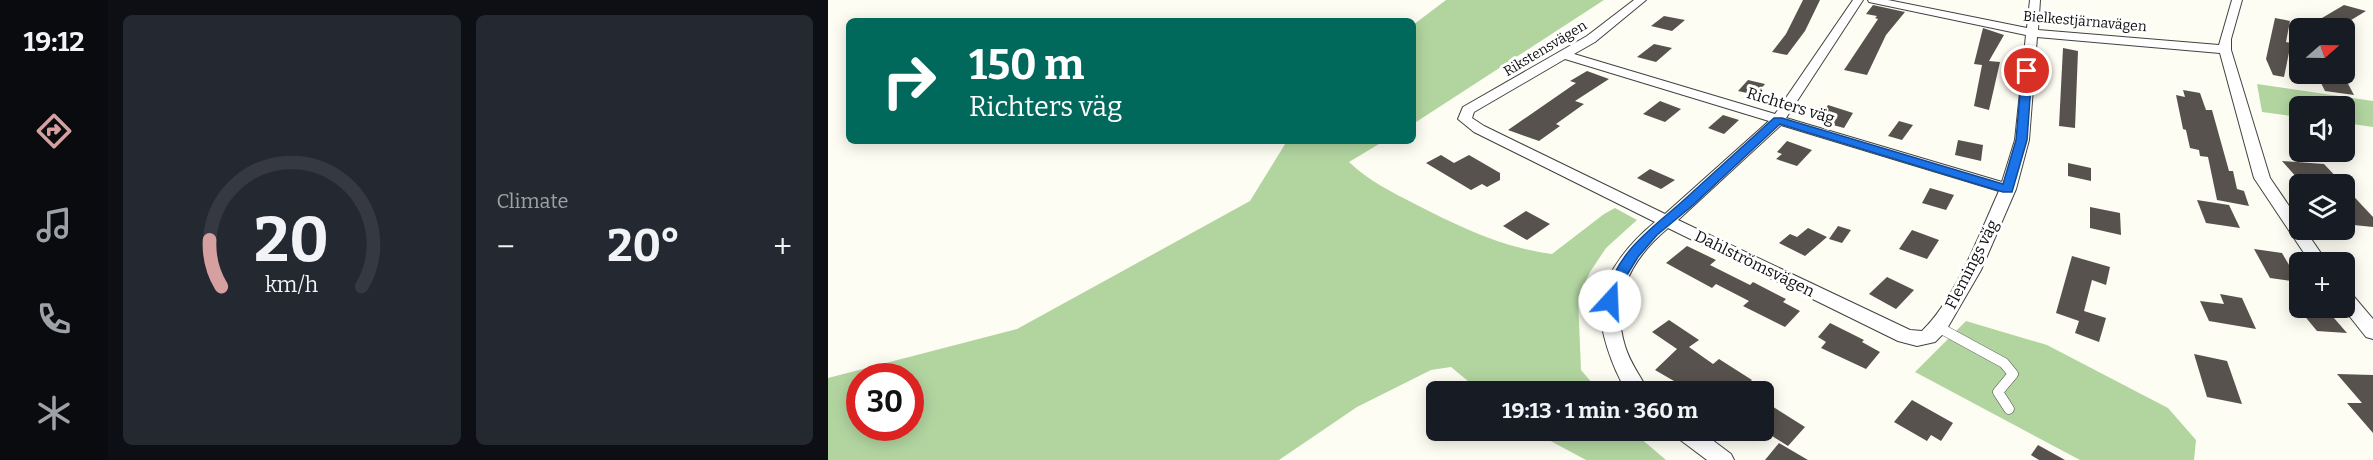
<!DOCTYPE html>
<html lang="en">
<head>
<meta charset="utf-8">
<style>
	:root { --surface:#171b24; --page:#242831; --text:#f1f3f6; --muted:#9ea1a6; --line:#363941; --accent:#d5a09f }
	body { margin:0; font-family:Bitter,serif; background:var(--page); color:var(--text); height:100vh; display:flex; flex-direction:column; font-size:22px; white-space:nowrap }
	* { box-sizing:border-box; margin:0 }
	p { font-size:20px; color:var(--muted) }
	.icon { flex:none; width:33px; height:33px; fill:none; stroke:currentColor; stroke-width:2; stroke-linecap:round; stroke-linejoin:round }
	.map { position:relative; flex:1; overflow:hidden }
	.sheet { display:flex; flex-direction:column; gap:15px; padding:15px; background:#0d0f14; width:720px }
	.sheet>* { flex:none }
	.banner { position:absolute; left:18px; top:18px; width:570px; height:126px; border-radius:9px; box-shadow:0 3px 15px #0003; background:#00695c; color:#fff; overflow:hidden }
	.needle { width:39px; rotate:70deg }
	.tools { position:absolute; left:1461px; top:18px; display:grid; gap:12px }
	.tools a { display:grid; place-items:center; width:66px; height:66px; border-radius:9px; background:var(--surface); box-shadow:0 3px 15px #0003; font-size:30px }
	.speed { position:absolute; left:18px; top:363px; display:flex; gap:12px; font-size:30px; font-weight:700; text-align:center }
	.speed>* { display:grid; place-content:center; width:78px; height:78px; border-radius:50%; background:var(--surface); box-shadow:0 3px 15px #0003; line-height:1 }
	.speed .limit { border:9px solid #d22; background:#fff; color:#111 }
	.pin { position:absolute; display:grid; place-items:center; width:51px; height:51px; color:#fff; margin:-26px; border:3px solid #fff; border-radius:50%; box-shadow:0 2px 6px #0007 }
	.me { position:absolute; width:66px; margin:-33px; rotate:20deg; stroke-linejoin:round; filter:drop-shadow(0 0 4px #0008) }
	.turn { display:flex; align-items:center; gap:21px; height:126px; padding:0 24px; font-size:27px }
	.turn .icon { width:78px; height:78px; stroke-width:2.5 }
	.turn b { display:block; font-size:42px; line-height:51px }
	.big { font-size:45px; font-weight:700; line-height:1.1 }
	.sheet .tile { flex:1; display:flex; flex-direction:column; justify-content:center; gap:9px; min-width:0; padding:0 21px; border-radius:9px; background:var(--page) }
	.sheet .dial { align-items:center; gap:0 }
	.dial svg { height:156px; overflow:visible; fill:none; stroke:var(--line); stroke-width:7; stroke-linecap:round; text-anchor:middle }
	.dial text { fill:var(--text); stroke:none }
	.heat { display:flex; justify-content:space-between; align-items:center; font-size:33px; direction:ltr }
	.sheet .tiles { flex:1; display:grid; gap:15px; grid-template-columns:repeat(2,1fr) }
	.trip { position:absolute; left:598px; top:381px; width:348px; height:60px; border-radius:9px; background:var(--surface); box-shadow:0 3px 15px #0003; font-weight:700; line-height:60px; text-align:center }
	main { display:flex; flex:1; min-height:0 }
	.dock { display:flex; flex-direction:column; width:108px; justify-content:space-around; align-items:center; background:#090b0e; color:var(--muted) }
	.dock .icon { width:42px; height:42px }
	.dock .on { color:var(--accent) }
	.dock b { font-size:27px; color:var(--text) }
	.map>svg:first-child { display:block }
	.forest { fill:#b2d5a0; fill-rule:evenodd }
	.building { fill:#57524d }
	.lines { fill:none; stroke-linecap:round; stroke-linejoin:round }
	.lane-casing { stroke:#424242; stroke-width:11 }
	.street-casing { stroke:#424242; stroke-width:2 }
	.lane { stroke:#fff; stroke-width:10 }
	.street { fill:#fff; fill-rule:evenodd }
	.route { fill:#1a73e8; stroke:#114b97; stroke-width:1.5 }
	.labels { text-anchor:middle; stroke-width:6; stroke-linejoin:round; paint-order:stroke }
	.far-street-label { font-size:14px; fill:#0f0f0f; stroke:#fff }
	.street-label { font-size:16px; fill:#0f0f0f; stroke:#fff }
</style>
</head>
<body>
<main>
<nav class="dock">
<b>19:12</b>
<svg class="icon on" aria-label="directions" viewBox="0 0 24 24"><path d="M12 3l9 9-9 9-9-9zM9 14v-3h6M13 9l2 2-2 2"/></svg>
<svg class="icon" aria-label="music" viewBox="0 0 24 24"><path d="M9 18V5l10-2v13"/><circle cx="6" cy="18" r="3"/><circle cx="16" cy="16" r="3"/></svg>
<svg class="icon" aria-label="phone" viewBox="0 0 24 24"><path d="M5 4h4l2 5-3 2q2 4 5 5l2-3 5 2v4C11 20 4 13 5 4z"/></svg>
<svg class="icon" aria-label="climate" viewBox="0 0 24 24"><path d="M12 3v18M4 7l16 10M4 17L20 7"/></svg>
</nav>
<section class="sheet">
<div class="tiles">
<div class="tile dial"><svg viewBox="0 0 100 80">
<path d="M14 69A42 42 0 1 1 86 69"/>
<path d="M14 69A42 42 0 0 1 8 45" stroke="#d5a09f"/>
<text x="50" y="56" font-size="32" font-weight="700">20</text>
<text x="50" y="72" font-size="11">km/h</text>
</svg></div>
<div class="tile"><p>Climate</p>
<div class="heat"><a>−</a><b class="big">20°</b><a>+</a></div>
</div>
</div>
</section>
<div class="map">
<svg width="1545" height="460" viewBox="0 0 1545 460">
	<rect width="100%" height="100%" fill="#fefdf3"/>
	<g class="forest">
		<polygon points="618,0 776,0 585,124 585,25"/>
		<polygon points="1429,84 1545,101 1545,127 1517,123 1516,106 1472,106 1471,117 1434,112"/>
		<path d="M459,141h97l-35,21c20,19 41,29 66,42 43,22 88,44 137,50l52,-40 11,-6 22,12 -31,28 -16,24 -12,26 3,72 18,21h-119l-29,-24 -20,3 -74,37 -78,53h-451v-82l189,-49 233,-128zM32,376h50v52h-50z"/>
		<polygon points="1138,321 1219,345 1340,408 1368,440 1366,460 1252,460 1087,372"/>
		<polygon points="704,431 804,431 838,460 758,460"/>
	</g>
	<g class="building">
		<polygon points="975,0 992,0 977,31 959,55 944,52 958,34"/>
		<polygon points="1045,5 1077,12 1058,35 1039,75 1016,70 1050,19 1047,18 1049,16 1038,14"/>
		<polygon points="1516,5 1538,11 1510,28 1477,28"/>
		<polygon points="836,16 857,20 844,31 823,26"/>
		<polygon points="1447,18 1462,21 1458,42 1463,43 1456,77 1445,75 1438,59"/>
		<polygon points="1155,28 1176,35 1161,61 1172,62 1161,110 1146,106 1154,65 1146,64"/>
		<polygon points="826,44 844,48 828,62 809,57"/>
		<polygon points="1235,48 1250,51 1247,128 1231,126"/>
		<polygon points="759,71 781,79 747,101 756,104 728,124 732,126 711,141 680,130 748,83 742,81"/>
		<polygon points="1489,75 1518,80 1526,95 1497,91"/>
		<polygon points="920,80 937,84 928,95 910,91"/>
		<polygon points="1355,90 1372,93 1378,110 1384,110 1401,171 1405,171 1409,189 1416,191 1421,206 1389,200 1380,157 1372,156 1371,150 1362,148 1358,130 1355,129 1348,95 1357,97"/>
		<polygon points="832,101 853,109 837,122 815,114"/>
		<polygon points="1000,105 1025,113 1016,128 990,121"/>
		<polygon points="895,115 911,120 896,134 880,128"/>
		<polygon points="1071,121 1085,125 1074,140 1060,136"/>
		<polygon points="1130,140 1155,145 1153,161 1127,155"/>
		<polygon points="959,141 984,150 969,166 948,159 954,154 949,152"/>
		<polygon points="613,155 626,163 641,155 672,173 672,180 659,187 654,184 643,190 598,163"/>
		<polygon points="1454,161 1496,164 1513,182 1470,179"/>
		<polygon points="1240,163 1263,168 1263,181 1240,176"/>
		<polygon points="822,169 847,180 833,189 809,178"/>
		<polygon points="1516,186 1545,217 1545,227 1516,224"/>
		<polygon points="1102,188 1126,195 1118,210 1094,203"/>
		<polygon points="1369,200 1401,205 1412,228 1378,223"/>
		<polygon points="1262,207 1292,213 1293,235 1262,228"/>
		<polygon points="698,211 722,224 699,240 675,226"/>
		<polygon points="1010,226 1023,230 1014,243 1001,239"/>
		<polygon points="980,228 999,237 977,256 951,243 962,234 969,237"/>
		<polygon points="1084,230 1111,240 1099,259 1071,249"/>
		<polygon points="859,246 888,260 882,265 922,285 925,282 958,299 955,302 972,311 957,327 915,306 921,301 888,284 884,288 838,263"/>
		<polygon points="1426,249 1454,253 1471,282 1442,278"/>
		<polygon points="1244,256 1282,267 1278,285 1264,280 1256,311 1278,318 1271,342 1247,333 1251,321 1228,313"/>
		<polygon points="1059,277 1086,290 1068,309 1041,294"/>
		<polygon points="1392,294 1414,298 1428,329 1381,321 1372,301 1396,304"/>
		<polygon points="1470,308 1499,310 1519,333 1489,331"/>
		<polygon points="841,320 871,340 861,347 885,364 891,359 924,380 911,392 834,392 846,381 827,370 849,349 824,332"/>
		<polygon points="1002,323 1036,340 1034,342 1052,352 1038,369 993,348 998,342 990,337"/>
		<polygon points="1366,354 1399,361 1414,404 1379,397"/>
		<polygon points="1509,374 1545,375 1545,433 1519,403 1534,403"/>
		<polygon points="1084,400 1125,423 1113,441 1103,435 1099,441 1066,422"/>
		<polygon points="936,401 977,427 960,446 936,431"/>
		<polygon points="951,443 980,460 937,460"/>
		<polygon points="1210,445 1237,460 1211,460 1203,455"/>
	</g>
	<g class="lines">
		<g class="lane-casing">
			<polyline id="lane" points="1110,327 1176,363 1185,374 1170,392 1181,409"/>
		</g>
		<g class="street-casing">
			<g id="street">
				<path d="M806,0h12l-51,42 -21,12 201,60 78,-114h10l-77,118 216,64 13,-42 11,-105 -157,-33 -1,-2h20l139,28 3,-28h10l-2,30 181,15 13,-45h10l-11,39v11l39,128 30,44v8h5l22,32h-17l-56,-84 -34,-125 -183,-16 -8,103 -13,49 -35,81 -36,62 -10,10 -18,4 -19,-5 -230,-113c-37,31 -58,69 -43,118 5,17 16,31 24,46h-22c-14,-23 -30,-65 -26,-92 6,-31 31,-59 54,-78l-181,-90 -16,-13 5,-12 124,-71zM737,59l204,62 -104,93 -181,-88 -12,-8 2,-6zM953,125l218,66c-20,44 -43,107 -77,140l-12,-1 -232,-110z"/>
				<polygon points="1516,290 1522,292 1545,319 1545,339 1538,337 1515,308"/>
				<polygon points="845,430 871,430 903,454 906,460 879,460 847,436"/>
			</g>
		</g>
		<use href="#lane" class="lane"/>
		<use href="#street" class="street"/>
	</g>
	<path class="route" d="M1199,68l5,3 -5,69 -15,52h-9l-223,-68 -88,82 -35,29 -19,22 -13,21 -9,27 -6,1 -7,-5c17,-53 43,-67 82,-102 30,-27 59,-54 89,-81h8l221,66 13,-44 6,-69z"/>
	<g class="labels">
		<g class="far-street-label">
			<text transform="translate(1257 21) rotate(5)" y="5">Bielkestjärnavägen</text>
			<text transform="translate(717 48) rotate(-31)" y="5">Rikstensvägen</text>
		</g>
		<g class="street-label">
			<text transform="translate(963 105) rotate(17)" y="6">Richters väg</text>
			<text transform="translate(927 263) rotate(26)" y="6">Dahlströmsvägen</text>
			<text transform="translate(1143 264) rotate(-63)" y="6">Flemings väg</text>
		</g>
	</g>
</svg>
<div class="tools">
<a><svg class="needle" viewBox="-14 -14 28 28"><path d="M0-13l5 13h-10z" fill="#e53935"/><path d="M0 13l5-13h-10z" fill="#9ea1a6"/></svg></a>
<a><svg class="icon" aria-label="sound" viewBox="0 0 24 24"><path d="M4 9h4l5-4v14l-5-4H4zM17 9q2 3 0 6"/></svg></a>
<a><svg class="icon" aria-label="layers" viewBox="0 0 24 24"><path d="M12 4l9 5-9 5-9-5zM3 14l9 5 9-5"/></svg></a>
<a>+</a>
</div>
<div class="speed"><div class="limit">30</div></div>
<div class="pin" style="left:1199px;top:71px;background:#d93025"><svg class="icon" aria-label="arrive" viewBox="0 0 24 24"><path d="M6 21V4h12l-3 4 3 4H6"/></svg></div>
<svg class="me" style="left:782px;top:301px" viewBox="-20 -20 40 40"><circle r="19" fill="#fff"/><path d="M0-13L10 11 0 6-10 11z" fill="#1a73e8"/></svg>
<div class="trip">19:13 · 1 min · 360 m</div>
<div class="banner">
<div class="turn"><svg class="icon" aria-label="right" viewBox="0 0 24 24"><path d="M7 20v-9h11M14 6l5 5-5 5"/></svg><div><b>150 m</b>Richters väg</div></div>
</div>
</div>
</main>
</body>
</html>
